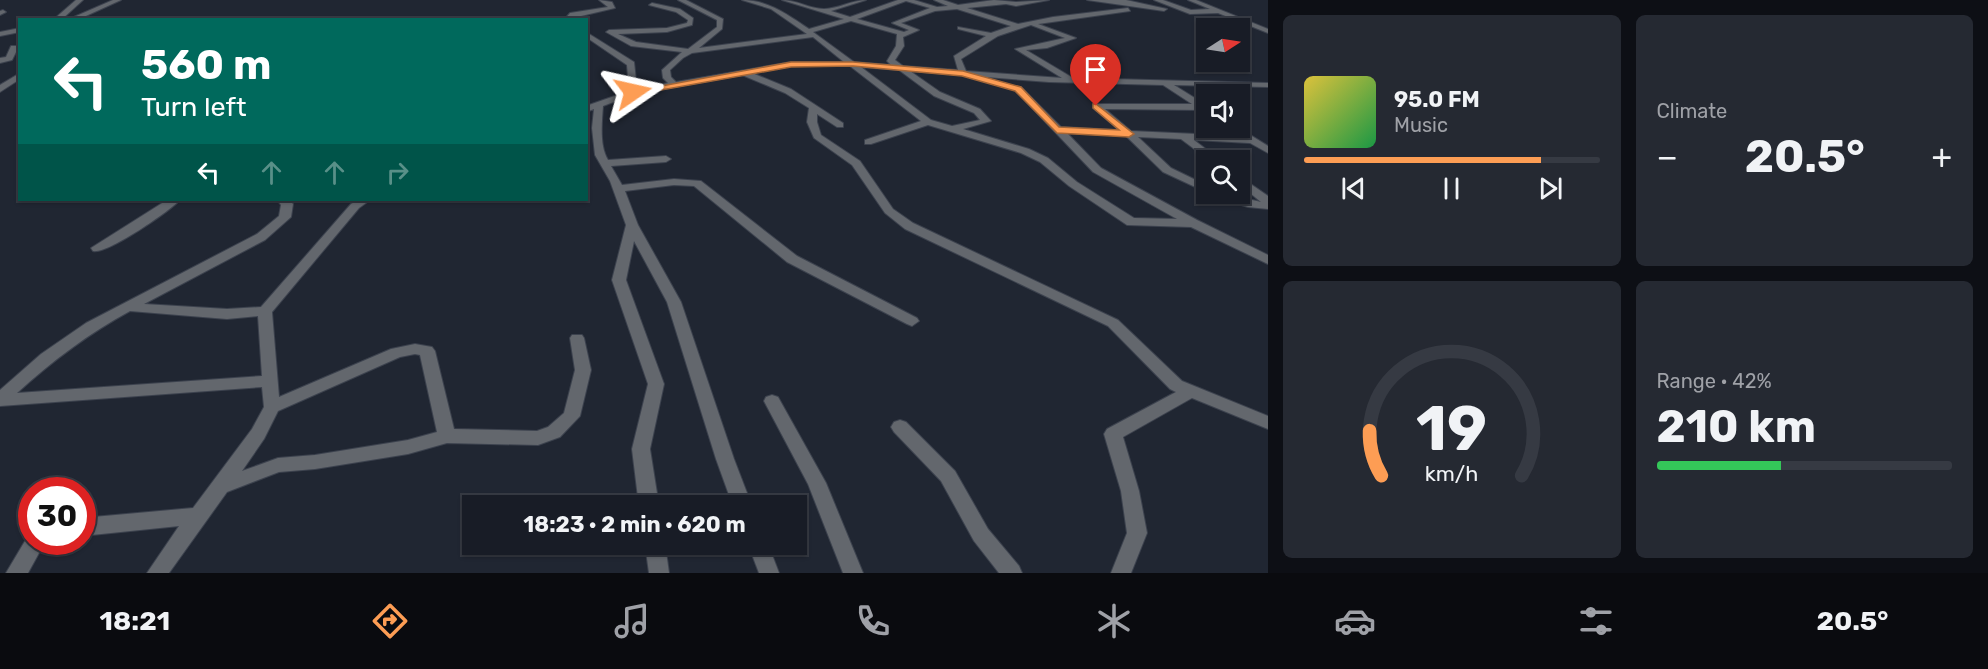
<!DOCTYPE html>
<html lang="en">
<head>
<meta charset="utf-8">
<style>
	:root { --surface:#181c26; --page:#252932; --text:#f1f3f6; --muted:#9fa1a7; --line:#363a43; --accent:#fd9d54 }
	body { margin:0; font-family:Rubik,sans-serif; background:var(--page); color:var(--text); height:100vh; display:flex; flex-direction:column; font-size:22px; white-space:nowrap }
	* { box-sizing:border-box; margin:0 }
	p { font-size:20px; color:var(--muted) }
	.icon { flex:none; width:33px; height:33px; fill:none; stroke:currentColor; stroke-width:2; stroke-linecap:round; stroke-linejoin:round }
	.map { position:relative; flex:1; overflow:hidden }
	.details { display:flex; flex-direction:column; gap:15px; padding:15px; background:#0d0f15; width:720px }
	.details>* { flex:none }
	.hud { position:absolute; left:18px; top:18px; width:570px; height:183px; border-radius:0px; box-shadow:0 2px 4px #0004,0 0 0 2px var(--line); background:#00695c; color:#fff; overflow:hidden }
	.needle { width:39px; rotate:78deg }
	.controls { position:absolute; left:1196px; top:18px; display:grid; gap:12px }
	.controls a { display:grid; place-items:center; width:54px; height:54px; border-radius:0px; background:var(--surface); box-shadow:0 2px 4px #0004,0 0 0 2px var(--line); font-size:30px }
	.speed { position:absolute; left:18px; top:477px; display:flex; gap:12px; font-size:30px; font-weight:700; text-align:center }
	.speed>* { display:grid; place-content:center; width:78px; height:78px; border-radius:50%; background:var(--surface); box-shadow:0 2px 4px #0004,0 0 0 2px var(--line); line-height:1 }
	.speed .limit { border:9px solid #d22; background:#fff; color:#111 }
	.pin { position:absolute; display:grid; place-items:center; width:51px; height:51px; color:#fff; margin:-62px -26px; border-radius:50% 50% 50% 0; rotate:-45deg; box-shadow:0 0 6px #0007 }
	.pin .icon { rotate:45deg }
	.me { position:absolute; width:66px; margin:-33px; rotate:79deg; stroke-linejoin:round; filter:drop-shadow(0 0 4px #0008) }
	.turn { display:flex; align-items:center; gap:21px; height:126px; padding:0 24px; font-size:27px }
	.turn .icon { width:78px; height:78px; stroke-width:2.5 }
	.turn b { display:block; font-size:42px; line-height:51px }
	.lanes { display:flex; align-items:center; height:57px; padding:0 24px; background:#0003; justify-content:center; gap:30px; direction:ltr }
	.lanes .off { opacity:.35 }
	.big { font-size:45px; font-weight:700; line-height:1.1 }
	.details .card { flex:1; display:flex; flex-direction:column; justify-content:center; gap:9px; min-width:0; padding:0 21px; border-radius:9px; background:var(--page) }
	.details .dial { align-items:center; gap:0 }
	.dial svg { height:156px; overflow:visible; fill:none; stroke:var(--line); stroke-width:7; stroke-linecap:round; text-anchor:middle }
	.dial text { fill:var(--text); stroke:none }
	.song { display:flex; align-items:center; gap:18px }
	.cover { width:72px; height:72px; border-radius:9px; background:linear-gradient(135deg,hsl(50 70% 55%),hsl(140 70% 35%)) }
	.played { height:6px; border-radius:3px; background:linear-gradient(90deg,var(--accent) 80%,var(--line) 80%) }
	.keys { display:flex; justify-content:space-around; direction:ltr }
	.heat { display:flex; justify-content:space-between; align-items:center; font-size:33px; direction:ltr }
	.charge { height:9px; border-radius:4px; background:linear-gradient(90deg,#34c759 42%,var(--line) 0) }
	.details .tiles { flex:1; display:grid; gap:15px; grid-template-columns:repeat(2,1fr) }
	.trip { position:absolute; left:462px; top:495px; width:345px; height:60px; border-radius:0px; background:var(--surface); box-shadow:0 2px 4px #0004,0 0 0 2px var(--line); font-weight:700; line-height:60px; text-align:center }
	.tabs { display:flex; height:96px; justify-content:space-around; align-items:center; background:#0a0b0f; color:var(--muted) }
	.tabs .icon { width:42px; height:42px }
	.tabs .active { color:var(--accent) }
	.tabs b { font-size:27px; color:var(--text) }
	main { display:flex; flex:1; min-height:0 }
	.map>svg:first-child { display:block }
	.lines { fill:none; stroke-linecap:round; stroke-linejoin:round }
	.minor-casing { stroke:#3c424e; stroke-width:2 }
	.minor { fill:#63676d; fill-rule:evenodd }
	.route { fill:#fd9d54; stroke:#a46637; stroke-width:1.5 }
</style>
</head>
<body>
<main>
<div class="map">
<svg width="1268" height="573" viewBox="0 0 1268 573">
	<rect width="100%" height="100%" fill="#202632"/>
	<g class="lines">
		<g class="minor-casing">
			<g id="minor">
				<polygon points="76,0 83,0 61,20 53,20"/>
				<polygon points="113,0 121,0 77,20 67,20"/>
				<polygon points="599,0 612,2 615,8 564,20 570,13 608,7"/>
				<path d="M678,0h8l37,19 -1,10 -23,19 108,-14 -36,-25 -29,-9c26,0 46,15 67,29l35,-10 -62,-19c15,0 28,9 42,9 14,0 28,-9 42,-9l-35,11 19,6 48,-17h16l23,7 11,-1 -14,-6h9l15,5 36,-5 22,2 33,-2 -33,6 -10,-2 -39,4 51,16 35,-7 75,-9 2,3 -92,13 38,14 -29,10 -21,2 47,28 195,5v4l-94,-2 32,20v4l-3,1 -98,-1 26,22 109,5 -12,-8h11l29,18v7l-18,-10 -56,-3 26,20h-11l-28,-21 -43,-2 33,31 35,17v7l-43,-20 -37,-36 -59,-3 34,35 96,52 71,35v9l-77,-37 -64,-2 -58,-39 -29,-24 -19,-9 -93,-28 -57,19h-6v-4l56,-19 -71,-55h-59l-39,7 39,16 52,34v4h-6l-20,-13v8l4,13 39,26 33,48 20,14 205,97 64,61 86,35v13l-76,-31 -69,39 16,54 8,42 -16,40h-20l16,-40 -6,-42 -17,-57 3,-5 69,-37 -6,-3 -62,-63 -203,-97 -20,-16 -33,-48 -38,-27 -7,-16 2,-14 -24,-15 -43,-18 -107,19 -32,12c-1,16 -4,39 5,54l58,-4 5,3 -5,3 -55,4 11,19 52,-6 27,2 96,75 120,62 2,3 -7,5 -5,-2 -120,-62 -93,-76 -20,-1 -49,6 13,34 43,77 53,157 18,47h-19l-17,-47 -49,-157 -33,-61 -8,39 38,104 -14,65 9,57h-20l-7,-57 16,-65 -36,-104 14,-55 -16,-44 -15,-26 -3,-27 2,-19 -8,3v-6l43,-15 -2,-26 -41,-28v-5l48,30 3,27 31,-6 -5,-5 -1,-8 20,-18 -51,-6 -25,-14 3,-2 58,-2 20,-5 1,-3 -12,-8 -27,-7 3,-2 28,6 13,9 -1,7 -25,7 -49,2 18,8 52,7 29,-22v-7zM906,1l24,7 -38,15 17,7 -5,2 -47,-13zM957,9l54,17 -20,7 -33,-6v2l28,7 -32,20 4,14 -55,-4 -8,-6 9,-14 -1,-9 16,-7 -18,-7 34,-12zM851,21l46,13 -1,12 -9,15 4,4 -37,-3 -41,-30zM1031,25l34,13 -50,11 47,29 -96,-7 -5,-12 37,-23zM813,37l31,25h-53l-115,20 -5,-5 -1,-7 13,-12 9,-5zM861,67l38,3 35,26 40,17 6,7 -28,6 -21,-6zM910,71l139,11 114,3 29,19h-99v4l26,22 -58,-3 -40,-40 -7,2 79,83 84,47 -43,-1 -57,-36 -29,-24 -19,-9 -66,-20 28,-8 -11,-12 -40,-17z"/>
				<polygon points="1087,0 1126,0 1167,9 1164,11"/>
				<polygon points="1154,0 1163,0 1191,10 1210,9 1188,0 1196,0 1268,29 1268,33 1218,13 1190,14"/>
				<polygon points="0,11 3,10 6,12 0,15"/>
				<polygon points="20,28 20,32 0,36 0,32"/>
				<polygon points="11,46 20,46 20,50 17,50 12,60 0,63 0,58 6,57"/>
				<polygon points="20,73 20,79 0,92 0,85"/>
				<polygon points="1239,176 1268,196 1268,209 1248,207 1212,196 1211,194 1226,194 1261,202 1239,184"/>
				<path d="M167,200h13c-12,12 -72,54 -87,51l-2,-3z"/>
				<path d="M277,200l14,2 2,2 -2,13 -26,23 -121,64 83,5 34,-2 90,-103 7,-4h12l-11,8 -87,104 7,85 112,-48 24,-5 17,3 3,4 19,78 83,2 11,-4 16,-14 11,-43 -5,-32 2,-3h10l2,3 7,32 -11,46 -20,21 -22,8 -91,-2 -39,11 -93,15 -36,3 -52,20 -58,81h-22l32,-47 -97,10v-18l111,-10 59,-79 12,-22 -2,-20 -262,19v-16l41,-36 45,-31 171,-89 22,-18 2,-11zM130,311l97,8 31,-3 4,60 -245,17c35,-32 71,-59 113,-82zM415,354l5,1 17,77 -29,8 -93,15 -37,3 -36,13 22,-32 14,-28 122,-54z"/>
				<polygon points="772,395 778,397 826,483 863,573 843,573 808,484 764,401 766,397"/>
				<polygon points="900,420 906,422 955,471 988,529 1019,566 1022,573 999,573 974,541 941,481 894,432 891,427 894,422"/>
				<polygon points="32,534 32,542 45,542 28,573 6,573 28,536"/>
				<polygon points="645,544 665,544 669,573 649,573"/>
				<polygon points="748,544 768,544 779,573 759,573"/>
			</g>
		</g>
		<use href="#minor" class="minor"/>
	</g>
	<polygon class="route" points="791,62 853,62 963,71 1021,87 1059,127 1119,130 1093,108 1093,104 1096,104 1134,134 1129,137 1057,133 1015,91 962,76 853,66 791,67 633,95 629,92"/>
</svg>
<div class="controls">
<a><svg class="needle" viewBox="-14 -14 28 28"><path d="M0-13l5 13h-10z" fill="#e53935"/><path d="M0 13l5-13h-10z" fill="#9fa1a7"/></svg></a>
<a><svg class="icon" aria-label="sound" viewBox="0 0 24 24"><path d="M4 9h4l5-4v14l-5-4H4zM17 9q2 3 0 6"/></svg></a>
<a><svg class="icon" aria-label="search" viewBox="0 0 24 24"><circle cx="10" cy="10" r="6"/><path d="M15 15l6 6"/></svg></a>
</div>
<div class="speed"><div class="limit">30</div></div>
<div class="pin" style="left:1096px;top:106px;background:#d93025"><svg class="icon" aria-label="arrive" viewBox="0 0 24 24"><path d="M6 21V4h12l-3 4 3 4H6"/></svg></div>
<svg class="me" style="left:633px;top:92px" viewBox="-20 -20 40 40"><path d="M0-17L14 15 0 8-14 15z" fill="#fd9d54" stroke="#fff" stroke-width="4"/></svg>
<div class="trip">18:23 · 2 min · 620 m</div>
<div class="hud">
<div class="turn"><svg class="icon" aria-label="left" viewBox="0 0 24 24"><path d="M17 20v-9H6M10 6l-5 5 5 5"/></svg><div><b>560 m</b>Turn left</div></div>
<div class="lanes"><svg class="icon" aria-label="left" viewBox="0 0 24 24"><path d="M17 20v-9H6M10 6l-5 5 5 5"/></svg><svg class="icon off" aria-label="ahead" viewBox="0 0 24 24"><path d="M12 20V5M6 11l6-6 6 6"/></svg><svg class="icon off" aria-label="ahead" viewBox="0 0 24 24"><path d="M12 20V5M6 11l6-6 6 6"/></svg><svg class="icon off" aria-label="right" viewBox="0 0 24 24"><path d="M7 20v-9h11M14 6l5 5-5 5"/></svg></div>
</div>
</div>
<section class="details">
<div class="tiles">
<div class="card">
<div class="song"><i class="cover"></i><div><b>95.0 FM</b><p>Music</p></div></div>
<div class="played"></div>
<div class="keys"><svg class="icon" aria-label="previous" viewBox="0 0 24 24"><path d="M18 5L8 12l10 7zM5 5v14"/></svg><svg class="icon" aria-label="pause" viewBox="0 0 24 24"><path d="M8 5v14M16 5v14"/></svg><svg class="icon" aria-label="next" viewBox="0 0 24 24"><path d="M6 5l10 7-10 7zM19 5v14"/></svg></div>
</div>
<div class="card"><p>Climate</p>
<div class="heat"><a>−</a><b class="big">20.5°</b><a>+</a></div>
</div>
<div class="card dial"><svg viewBox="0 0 100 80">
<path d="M14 69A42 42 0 1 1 86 69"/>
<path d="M14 69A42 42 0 0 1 8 46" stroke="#fd9d54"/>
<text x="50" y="56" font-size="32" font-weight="700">19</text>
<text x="50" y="72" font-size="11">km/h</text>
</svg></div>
<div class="card"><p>Range · 42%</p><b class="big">210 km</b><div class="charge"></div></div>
</div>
</section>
</main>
<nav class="tabs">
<b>18:21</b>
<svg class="icon active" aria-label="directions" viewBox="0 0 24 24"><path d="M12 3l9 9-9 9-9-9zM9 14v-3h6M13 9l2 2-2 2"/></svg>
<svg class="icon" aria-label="music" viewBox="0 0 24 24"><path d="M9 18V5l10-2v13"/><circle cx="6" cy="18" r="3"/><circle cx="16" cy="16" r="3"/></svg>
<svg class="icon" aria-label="phone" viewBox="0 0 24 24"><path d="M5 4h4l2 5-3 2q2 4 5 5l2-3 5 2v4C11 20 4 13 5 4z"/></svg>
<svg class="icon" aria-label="climate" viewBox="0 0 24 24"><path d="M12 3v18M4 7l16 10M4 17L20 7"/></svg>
<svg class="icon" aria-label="car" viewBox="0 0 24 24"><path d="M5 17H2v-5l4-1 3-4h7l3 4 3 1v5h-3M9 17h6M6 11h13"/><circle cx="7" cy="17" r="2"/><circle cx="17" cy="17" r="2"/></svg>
<svg class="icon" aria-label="filters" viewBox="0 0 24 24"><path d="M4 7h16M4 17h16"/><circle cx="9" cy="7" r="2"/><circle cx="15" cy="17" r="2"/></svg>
<b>20.5°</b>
</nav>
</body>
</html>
